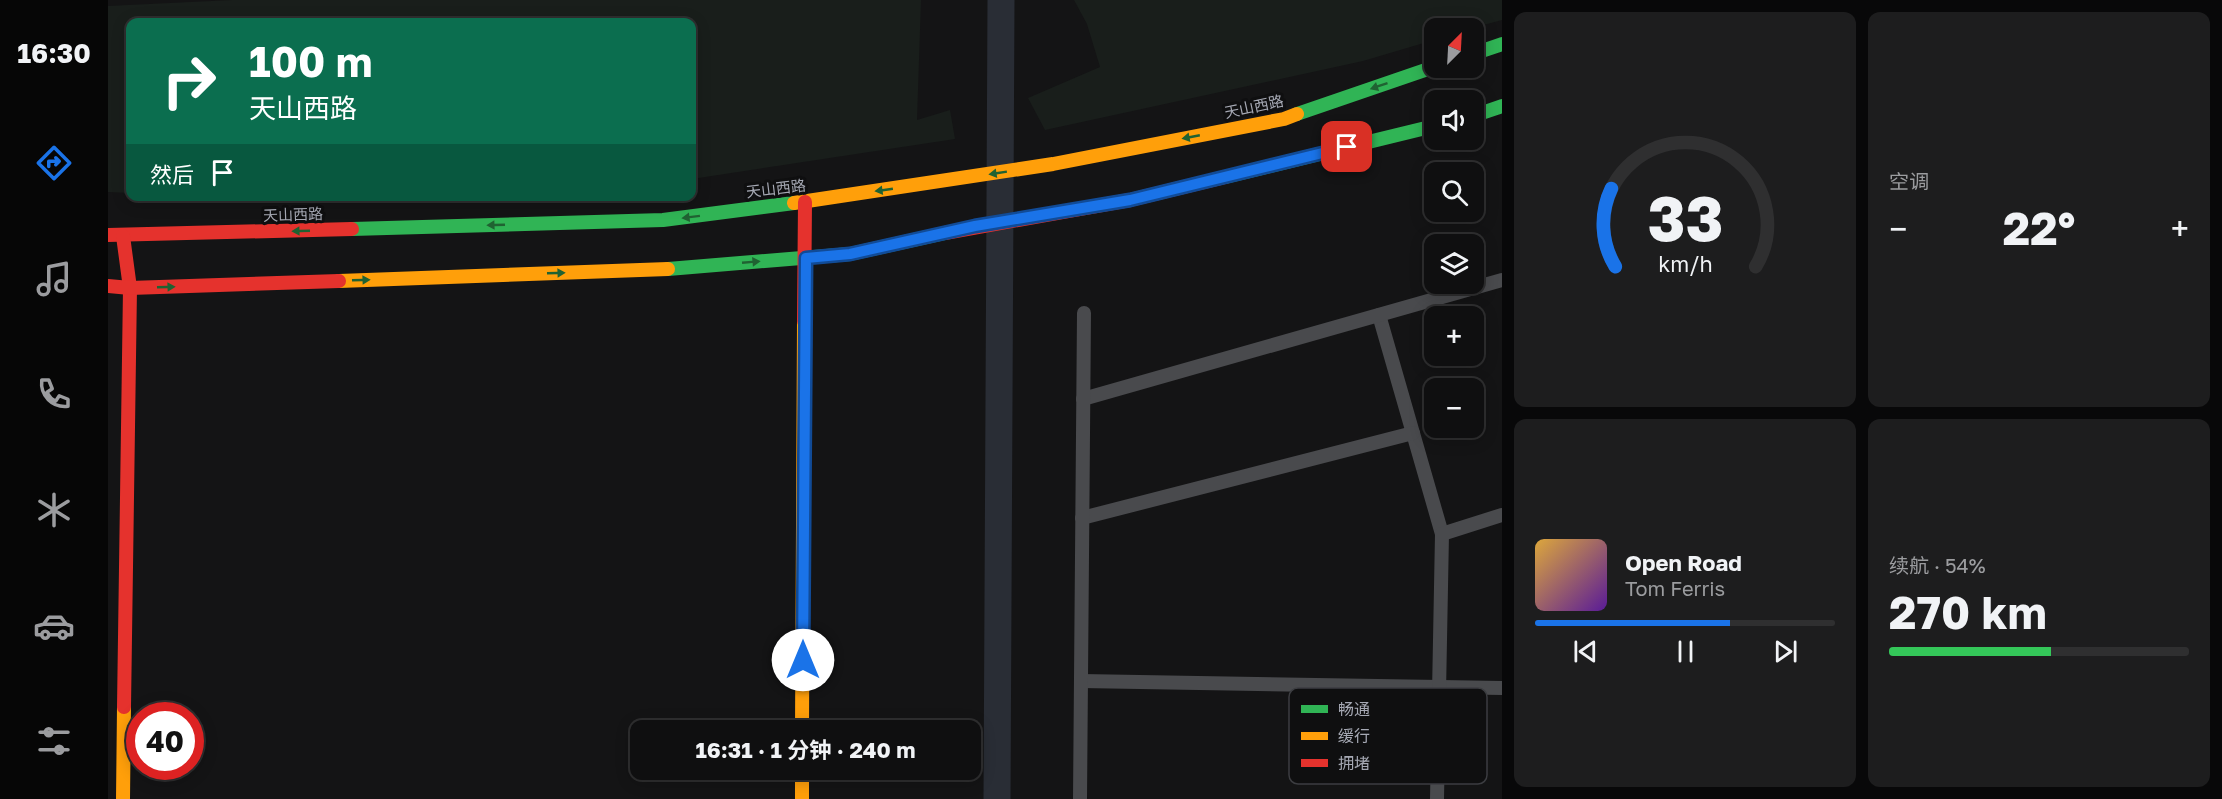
<!DOCTYPE html>
<html lang="zh">
<head>
<meta charset="utf-8">
<style>
	:root { --surface:#0f0f10; --page:#1d1d1e; --text:#f1f3f6; --muted:#9b9c9f; --line:#2f2f30; --accent:#1a73e8 }
	body { margin:0; font-family:"Golos Text","Noto Sans SC",sans-serif; background:var(--page); color:var(--text); height:100vh; display:flex; flex-direction:column; font-size:22px; white-space:nowrap }
	* { box-sizing:border-box; margin:0 }
	p { font-size:20px; color:var(--muted) }
	.icon { flex:none; width:33px; height:33px; fill:none; stroke:currentColor; stroke-width:2; stroke-linecap:round; stroke-linejoin:round }
	.map { position:relative; flex:1; overflow:hidden }
	.details { display:flex; flex-direction:column; gap:12px; padding:12px; background:#080809; width:720px }
	.details>* { flex:none }
	.banner { position:absolute; left:18px; top:18px; width:570px; height:183px; border-radius:12px; box-shadow:0 3px 15px #0003,0 0 0 2px var(--line); background:#0b6e4f; color:#fff; overflow:hidden }
	.needle { width:39px; rotate:24deg }
	.controls { position:absolute; left:1316px; top:18px; display:grid; gap:12px }
	.controls a { display:grid; place-items:center; width:60px; height:60px; border-radius:12px; background:var(--surface); box-shadow:0 3px 15px #0003,0 0 0 2px var(--line); font-size:30px }
	.speed { position:absolute; left:18px; top:702px; display:flex; gap:12px; font-size:30px; font-weight:700; text-align:center }
	.speed>* { display:grid; place-content:center; width:78px; height:78px; border-radius:50%; background:var(--surface); box-shadow:0 3px 15px #0003,0 0 0 2px var(--line); line-height:1 }
	.speed .limit { border:9px solid #d22; background:#fff; color:#111 }
	.pin { position:absolute; display:grid; place-items:center; width:51px; height:51px; color:#fff; margin:-26px; border-radius:12px; box-shadow:0 3px 9px #0006 }
	.me { position:absolute; width:66px; margin:-33px; rotate:0deg; stroke-linejoin:round; filter:drop-shadow(0 0 4px #0008) }
	.turn { display:flex; align-items:center; gap:21px; height:126px; padding:0 24px; font-size:27px }
	.turn .icon { width:78px; height:78px; stroke-width:2.5 }
	.turn b { display:block; font-size:42px; line-height:51px }
	.then { display:flex; align-items:center; height:57px; padding:0 24px; background:#0003; gap:12px; font-size:22px }
	.big { font-size:45px; font-weight:700; line-height:1.1 }
	.details .card { flex:1; display:flex; flex-direction:column; justify-content:center; gap:9px; min-width:0; padding:0 21px; border-radius:12px; background:var(--page) }
	.details .dial { align-items:center; gap:0 }
	.dial svg { height:156px; overflow:visible; fill:none; stroke:var(--line); stroke-width:7; stroke-linecap:round; text-anchor:middle }
	.dial text { fill:var(--text); stroke:none }
	.song { display:flex; align-items:center; gap:18px }
	.cover { width:72px; height:72px; border-radius:9px; background:linear-gradient(135deg,hsl(40 70% 55%),hsl(270 70% 35%)) }
	.played { height:6px; border-radius:3px; background:linear-gradient(90deg,var(--accent) 65%,var(--line) 65%) }
	.keys { display:flex; justify-content:space-around; direction:ltr }
	.heat { display:flex; justify-content:space-between; align-items:center; font-size:33px; direction:ltr }
	.charge { height:9px; border-radius:4px; background:linear-gradient(90deg,#34c759 54%,var(--line) 0) }
	.details .tiles { flex:1; display:grid; gap:12px; grid-template-columns:repeat(2,1fr) }
	.trip { position:absolute; left:522px; top:720px; width:351px; height:60px; border-radius:12px; background:var(--surface); box-shadow:0 3px 15px #0003,0 0 0 2px var(--line); font-weight:700; line-height:60px; text-align:center }
	main { display:flex; flex:1; min-height:0 }
	.tab-bar { display:flex; flex-direction:column; width:108px; justify-content:space-around; align-items:center; background:#060606; color:var(--muted) }
	.tab-bar .icon { width:42px; height:42px }
	.tab-bar .current { color:var(--accent) }
	.tab-bar b { font-size:27px; color:var(--text) }
	.map>svg:first-child { display:block }
	.green { fill:#191e1b }
	.lines { fill:none; stroke-linecap:round; stroke-linejoin:round }
	.canal { stroke:#292d35; stroke-width:27 }
	.lane { stroke:#494a4d; stroke-width:14 }
	.fast { stroke:#30b455; stroke-width:14 }
	.slow { stroke:#ff9f0a; stroke-width:14 }
	.jam { stroke:#e5322d; stroke-width:14 }
	.oneway { fill:#206232 }
	.route-casing { stroke:#114b97; stroke-width:15 }
	.route { stroke:#1a73e8; stroke-width:10 }
	.labels { text-anchor:middle; stroke-width:6; stroke-linejoin:round; paint-order:stroke }
	.street-label { font-size:15px; fill:#a6a9b4; stroke:#0f0f10 }
	.key { fill:#0f0f10; stroke:#3c3d41; stroke-width:1.5 }
	.key-label { font-size:16px; fill:#a6a9b4 }
</style>
</head>
<body>
<main>
<nav class="tab-bar">
<b>16:30</b>
<svg class="icon current" aria-label="directions" viewBox="0 0 24 24"><path d="M12 3l9 9-9 9-9-9zM9 14v-3h6M13 9l2 2-2 2"/></svg>
<svg class="icon" aria-label="music" viewBox="0 0 24 24"><path d="M9 18V5l10-2v13"/><circle cx="6" cy="18" r="3"/><circle cx="16" cy="16" r="3"/></svg>
<svg class="icon" aria-label="phone" viewBox="0 0 24 24"><path d="M5 4h4l2 5-3 2q2 4 5 5l2-3 5 2v4C11 20 4 13 5 4z"/></svg>
<svg class="icon" aria-label="climate" viewBox="0 0 24 24"><path d="M12 3v18M4 7l16 10M4 17L20 7"/></svg>
<svg class="icon" aria-label="car" viewBox="0 0 24 24"><path d="M5 17H2v-5l4-1 3-4h7l3 4 3 1v5h-3M9 17h6M6 11h13"/><circle cx="7" cy="17" r="2"/><circle cx="17" cy="17" r="2"/></svg>
<svg class="icon" aria-label="filters" viewBox="0 0 24 24"><path d="M4 7h16M4 17h16"/><circle cx="9" cy="7" r="2"/><circle cx="15" cy="17" r="2"/></svg>
</nav>
<div class="map">
<svg width="1394" height="799" viewBox="0 0 1394 799">
	<rect width="100%" height="100%" fill="#141415"/>
	<g class="green">
		<polygon points="124,0 813,0 809,120 842,110 847,139 584,179 584,22 22,22 22,193 0,192 0,6"/>
		<polygon points="966,0 1394,0 1394,20 1364,28 1326,28 1326,40 1255,61 937,130 920,98 992,67 979,24"/>
	</g>
	<g class="lines">
		<polyline class="canal" points="889,799 893,0"/>
		<g class="lane">
			<polyline points="1271,315 1334,534"/>
			<polyline points="975,399 1394,280"/>
			<polyline points="974,518 1305,433"/>
			<polyline points="973,681 1394,688"/>
			<polyline points="972,799 976,313"/>
			<polyline points="1329,799 1334,534 1394,515"/>
		</g>
		<g class="fast">
			<polyline points="1365,54 1394,44"/>
			<polyline points="1189,114 1326,67"/>
			<polyline points="1365,116 1394,106"/>
			<polyline points="1117,177 1326,126"/>
			<polyline points="244,229 555,220 686,203"/>
			<polyline points="560,269 742,254 837,233"/>
		</g>
		<g class="slow">
			<polyline points="686,203 945,164 1176,119 1189,114"/>
			<polyline points="231,281 560,269"/>
			<polyline points="694,730 696,321"/>
			<polyline points="694,770 694,799"/>
			<polyline points="15,799 16,707"/>
		</g>
		<g class="jam">
			<polyline points="837,233 1022,200 1117,177"/>
			<polyline points="0,235 244,229"/>
			<polyline points="15,236 22,288 16,707"/>
			<polyline points="0,286 22,288 231,281"/>
			<polyline points="696,321 697,202"/>
		</g>
	</g>
	<defs><path id="oneway-solid" d="M-6-.8H1V-3.2L6.5 0L1 3.2V.8H-6Z" transform="scale(1.5)"/></defs>
	<g class="oneway">
		<use href="#oneway-solid" transform="translate(1271 86) rotate(161)"/>
		<use href="#oneway-solid" transform="translate(1083 137) rotate(169)"/>
		<use href="#oneway-solid" transform="translate(890 173) rotate(171)"/>
		<use href="#oneway-solid" transform="translate(776 190) rotate(172)"/>
		<use href="#oneway-solid" transform="translate(583 217) rotate(173)"/>
		<use href="#oneway-solid" transform="translate(388 225) rotate(178)"/>
		<use href="#oneway-solid" transform="translate(193 231) rotate(178)"/>
		<use href="#oneway-solid" transform="translate(643 262) rotate(-5)"/>
		<use href="#oneway-solid" transform="translate(448 273) rotate(-2)"/>
		<use href="#oneway-solid" transform="translate(253 280) rotate(-2)"/>
		<use href="#oneway-solid" transform="translate(58 287) rotate(-2)"/>
	</g>
	<g class="lines">
		<g class="route-casing">
			<polyline id="route" points="695,660 698,258 742,254 867,226 1022,200 1239,147"/>
		</g>
		<use href="#route" class="route"/>
	</g>
	<g class="labels">
		<g class="street-label">
			<text transform="translate(1146 107) rotate(-12)" y="5">天山西路</text>
			<text transform="translate(668 189) rotate(-7)" y="5">天山西路</text>
			<text transform="translate(185 215) rotate(-2)" y="5">天山西路</text>
		</g>
	</g>
	<rect x="1181" y="688" width="198" height="96" rx="9" class="key"/>
	<rect x="1193" y="705" width="27" height="8" fill="#30b455"/>
	<rect x="1193" y="732" width="27" height="8" fill="#ff9f0a"/>
	<rect x="1193" y="759" width="27" height="8" fill="#e5322d"/>
	<g class="key-label">
		<text x="1230" y="715">畅通</text>
		<text x="1230" y="742">缓行</text>
		<text x="1230" y="769">拥堵</text>
	</g>
</svg>
<div class="controls">
<a><svg class="needle" viewBox="-14 -14 28 28"><path d="M0-13l5 13h-10z" fill="#e53935"/><path d="M0 13l5-13h-10z" fill="#9b9c9f"/></svg></a>
<a><svg class="icon" aria-label="sound" viewBox="0 0 24 24"><path d="M4 9h4l5-4v14l-5-4H4zM17 9q2 3 0 6"/></svg></a>
<a><svg class="icon" aria-label="search" viewBox="0 0 24 24"><circle cx="10" cy="10" r="6"/><path d="M15 15l6 6"/></svg></a>
<a><svg class="icon" aria-label="layers" viewBox="0 0 24 24"><path d="M12 4l9 5-9 5-9-5zM3 14l9 5 9-5"/></svg></a>
<a>+</a>
<a>−</a>
</div>
<div class="speed"><div class="limit">40</div></div>
<div class="pin" style="left:1239px;top:147px;background:#d93025"><svg class="icon" aria-label="arrive" viewBox="0 0 24 24"><path d="M6 21V4h12l-3 4 3 4H6"/></svg></div>
<svg class="me" style="left:695px;top:660px" viewBox="-20 -20 40 40"><circle r="19" fill="#fff"/><path d="M0-13L10 11 0 6-10 11z" fill="#1a73e8"/></svg>
<div class="trip">16:31 · 1 分钟 · 240 m</div>
<div class="banner">
<div class="turn"><svg class="icon" aria-label="right" viewBox="0 0 24 24"><path d="M7 20v-9h11M14 6l5 5-5 5"/></svg><div><b>100 m</b>天山西路</div></div>
<div class="then">然后<svg class="icon" aria-label="arrive" viewBox="0 0 24 24"><path d="M6 21V4h12l-3 4 3 4H6"/></svg></div>
</div>
</div>
<section class="details">
<div class="tiles">
<div class="card dial"><svg viewBox="0 0 100 80">
<path d="M14 69A42 42 0 1 1 86 69"/>
<path d="M14 69A42 42 0 0 1 12 29" stroke="#1a73e8"/>
<text x="50" y="56" font-size="32" font-weight="700">33</text>
<text x="50" y="72" font-size="11">km/h</text>
</svg></div>
<div class="card"><p>空调</p>
<div class="heat"><a>−</a><b class="big">22°</b><a>+</a></div>
</div>
<div class="card">
<div class="song"><i class="cover"></i><div><b>Open Road</b><p>Tom Ferris</p></div></div>
<div class="played"></div>
<div class="keys"><svg class="icon" aria-label="previous" viewBox="0 0 24 24"><path d="M18 5L8 12l10 7zM5 5v14"/></svg><svg class="icon" aria-label="pause" viewBox="0 0 24 24"><path d="M8 5v14M16 5v14"/></svg><svg class="icon" aria-label="next" viewBox="0 0 24 24"><path d="M6 5l10 7-10 7zM19 5v14"/></svg></div>
</div>
<div class="card"><p>续航 · 54%</p><b class="big">270 km</b><div class="charge"></div></div>
</div>
</section>
</main>
</body>
</html>
